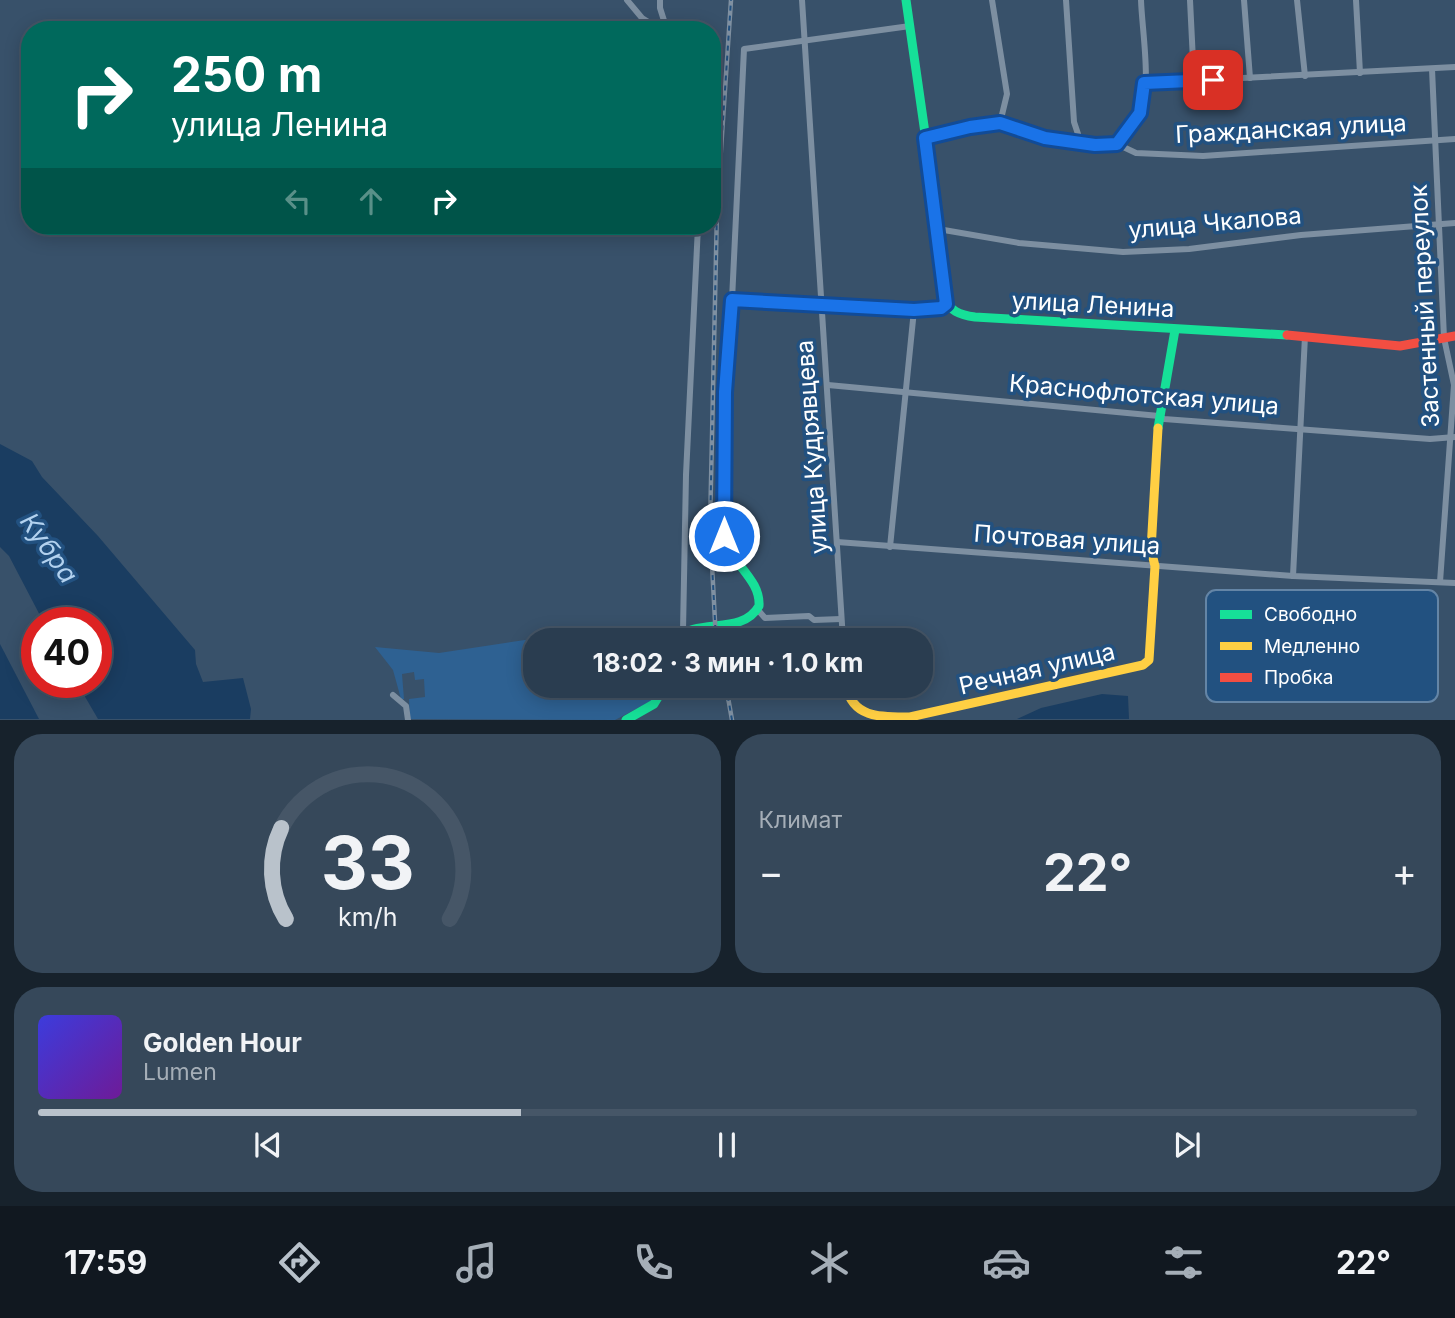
<!DOCTYPE html>
<html lang="ru">
<head>
<meta charset="utf-8">
<style>
	:root { --surface:#2a3d50; --page:#36485a; --text:#f1f3f6; --muted:#a5aeb7; --line:#465667; --accent:#b9c2cb }
	body { margin:0; font-family:Inter,sans-serif; background:var(--page); color:var(--text); height:100vh; display:flex; flex-direction:column; font-size:26px; white-space:nowrap }
	* { box-sizing:border-box; margin:0 }
	p { font-size:23px; color:var(--muted) }
	.icon { flex:none; width:38px; height:38px; fill:none; stroke:currentColor; stroke-width:2; stroke-linecap:round; stroke-linejoin:round }
	.map { position:relative; height:720px; overflow:hidden }
	.sheet { display:flex; flex-direction:column; gap:14px; padding:14px; background:#17222c; flex:1 }
	.sheet>* { flex:none }
	.banner { position:absolute; left:21px; top:21px; width:700px; height:214px; border-radius:28px; box-shadow:0 4px 18px #0003,0 0 0 2px var(--line); background:#00695c; color:#fff; overflow:hidden }
	.speed { position:absolute; left:21px; top:607px; display:flex; gap:14px; font-size:35px; font-weight:700; text-align:center }
	.speed>* { display:grid; place-content:center; width:91px; height:91px; border-radius:50%; background:var(--surface); box-shadow:0 4px 18px #0003,0 0 0 2px var(--line); line-height:1 }
	.speed .limit { border:10px solid #d22; background:#fff; color:#111 }
	.pin { position:absolute; display:grid; place-items:center; width:60px; height:60px; color:#fff; margin:-30px; border-radius:14px; box-shadow:0 4px 10px #0006 }
	.me { position:absolute; width:77px; margin:-38px; rotate:0deg; stroke-linejoin:round; filter:drop-shadow(0 0 5px #0008) }
	.turn { display:flex; align-items:center; gap:24px; height:147px; padding:0 35px; font-size:32px }
	.turn .icon { width:91px; height:91px; stroke-width:2.5 }
	.turn b { display:block; font-size:49px; line-height:60px }
	.lanes { display:flex; align-items:center; height:66px; padding:0 35px; background:#0003; justify-content:center; gap:35px; direction:ltr }
	.lanes .off { opacity:.35 }
	.big { font-size:52px; font-weight:700; line-height:1.1 }
	.sheet .tile { flex:1; display:flex; flex-direction:column; justify-content:center; gap:10px; min-width:0; padding:0 24px; border-radius:28px; background:var(--page) }
	.sheet .dial { align-items:center; gap:0 }
	.dial svg { height:182px; overflow:visible; fill:none; stroke:var(--line); stroke-width:7; stroke-linecap:round; text-anchor:middle }
	.dial text { fill:var(--text); stroke:none }
	.song { display:flex; align-items:center; gap:21px }
	.cover { width:84px; height:84px; border-radius:10px; background:linear-gradient(135deg,hsl(240 70% 55%),hsl(280 70% 35%)) }
	.played { height:7px; border-radius:4px; background:linear-gradient(90deg,var(--accent) 35%,var(--line) 35%) }
	.keys { display:flex; justify-content:space-around; direction:ltr }
	.heat { display:flex; justify-content:space-between; align-items:center; font-size:38px; direction:ltr }
	.sheet .tiles { flex:1; display:grid; gap:14px; grid-template-columns:1fr 1fr }
	.tile:last-child { grid-column:span 2 }
	.trip { position:absolute; left:523px; top:628px; width:410px; height:70px; border-radius:28px; background:var(--surface); box-shadow:0 4px 18px #0003,0 0 0 2px var(--line); font-weight:700; line-height:70px; text-align:center }
	.dock { display:flex; height:112px; justify-content:space-around; align-items:center; background:#111820; color:var(--muted) }
	.dock .icon { width:49px; height:49px }
	.dock .selected { color:var(--accent) }
	.dock b { font-size:32px; color:var(--text) }
	.map>svg:first-child { display:block }
	.green { fill:#2e6192 }
	.water { fill:#1a3d61 }
	.lines { fill:none; stroke-linecap:round; stroke-linejoin:round }
	.street { stroke:#7d8fa1; stroke-width:6 }
	.fast { stroke:#16e098; stroke-width:9 }
	.slow { stroke:#ffcf43; stroke-width:9 }
	.jam { stroke:#f24e42; stroke-width:9 }
	.rail-casing { stroke:#7f90a1; stroke-width:4.5 }
	.rail { stroke:#225180; stroke-width:2; stroke-dasharray:5; stroke-linecap:butt }
	.route-casing { stroke:#114b97; stroke-width:18 }
	.route { stroke:#1a73e8; stroke-width:12 }
	.labels { text-anchor:middle; stroke-width:7; stroke-linejoin:round; paint-order:stroke }
	.street-label { font-size:24px; fill:#fff; stroke:#225180 }
	.water-label { font-size:26px; font-style:italic; fill:#b3d2ef; stroke:#225180 }
	.key { fill:#225180; stroke:#6485a6; stroke-width:2 }
	.key-label { font-size:19px; fill:#fff }
</style>
</head>
<body>
<div class="map">
<svg width="1455" height="720" viewBox="0 0 1455 720">
	<rect width="100%" height="100%" fill="#38516a"/>
	<polygon class="green" points="605,628 639,638 667,636 669,640 536,640 536,686 662,686 653,700 615,720 410,719 409,699 425,697 424,679 415,680 414,672 402,674 404,699 401,699 393,670 375,647 439,653"/>
	<g class="water">
		<polygon points="0,444 32,461 42,477 98,536 195,650 196,664 203,682 243,678 251,709 250,719 98,719 77,683 96,682 96,623 44,623 9,556 0,547"/>
		<polygon points="0,644 39,719 0,719"/>
		<polygon points="1102,694 1128,696 1129,719 1017,719 1041,708"/>
	</g>
	<g class="lines">
		<g class="street">
			<polyline points="627,0 642,18 661,30"/>
			<polyline points="660,0 660,8 667,30"/>
			<polyline points="802,0 843,640"/>
			<polyline points="992,0 1007,94 1000,123"/>
			<polyline points="1066,0 1074,122 1081,143"/>
			<polyline points="1190,0 1194,81"/>
			<polyline points="1244,0 1250,78"/>
			<polyline points="1297,0 1305,76"/>
			<polyline points="1356,0 1360,73"/>
			<polyline points="1432,69 1444,338 1454,385 1440,582"/>
			<polyline points="1144,83 1455,67"/>
			<polyline points="925,138 970,127 1000,123 1046,138 1095,145 1117,144 1136,153 1203,156 1455,139"/>
			<path d="M1117,144c8,-9 19,-19 23,-30 12,-29 2,-83 1,-114"/>
			<polyline points="938,229 1019,243 1123,252 1189,249 1301,235 1455,223"/>
			<polyline points="732,300 744,49 910,26"/>
			<polyline points="828,385 1159,416 1164,419 1430,439 1455,437"/>
			<polyline points="837,542 1293,576 1455,583"/>
			<polyline points="890,547 914,310"/>
			<polyline points="1293,576 1305,336"/>
			<polyline points="758,610 765,618 809,616 814,620 841,619"/>
			<polyline points="683,631 686,475 698,226"/>
			<polyline points="393,695 406,706 408,720"/>
		</g>
		<g class="fast">
			<path d="M906,0l30,210 7,86c6,15 17,19 32,21l312,18"/>
			<polyline points="1158,428 1175,330"/>
			<path d="M675,640c22,-24 66,-3 84,-34 2,-28 -31,-44 -35,-71l1,-143 7,-92 182,10 27,-2 5,-4"/>
			<polyline points="626,720 654,704 665,686"/>
		</g>
		<path class="slow" d="M846,686c7,33 36,31 64,31l233,-52 6,-5 6,-94 -4,-16 7,-122"/>
		<polyline class="jam" points="1287,335 1400,346 1455,336"/>
		<g class="rail-casing">
			<g id="rail">
				<polyline points="716,640 710,527 717,210 731,0"/>
				<polyline points="726,686 732,720"/>
			</g>
		</g>
		<use href="#rail" class="rail"/>
	</g>
	<g class="lines">
		<g class="route-casing">
			<polyline id="route" points="724,536 725,392 732,300 914,310 941,308 946,304 925,138 970,127 1000,123 1045,138 1095,145 1117,144 1140,113 1144,83 1213,80"/>
		</g>
		<use href="#route" class="route"/>
	</g>
	<g class="labels">
		<g class="street-label">
			<text transform="translate(1291 129) rotate(-3)" y="8">Гражданская улица</text>
			<text transform="translate(1215 223) rotate(-5)" y="8">улица Чкалова</text>
			<text transform="translate(1093 305) rotate(3)" y="8">улица Ленина</text>
			<text transform="translate(1425 306) rotate(-93)" y="8">Застенный переулок</text>
			<text transform="translate(1144 395) rotate(5)" y="8">Краснофлотская улица</text>
			<text transform="translate(812 447) rotate(-94)" y="8">улица Кудрявцева</text>
			<text transform="translate(1067 540) rotate(4)" y="8">Почтовая улица</text>
			<text transform="translate(1037 669) rotate(-13)" y="8">Речная улица</text>
		</g>
		<g class="water-label">
			<text transform="translate(49 548) rotate(55)" y="9">Кубра</text>
		</g>
	</g>
	<rect x="1206" y="590" width="232" height="112" rx="10" class="key"/>
	<rect x="1220" y="610" width="32" height="9" fill="#16e098"/>
	<rect x="1220" y="642" width="32" height="8" fill="#ffcf43"/>
	<rect x="1220" y="673" width="32" height="9" fill="#f24e42"/>
	<g class="key-label">
		<text x="1264" y="621">Свободно</text>
		<text x="1264" y="653">Медленно</text>
		<text x="1264" y="684">Пробка</text>
	</g>
</svg>
<div class="speed"><div class="limit">40</div></div>
<div class="pin" style="left:1213px;top:80px;background:#d93025"><svg class="icon" aria-label="arrive" viewBox="0 0 24 24"><path d="M6 21V4h12l-3 4 3 4H6"/></svg></div>
<svg class="me" style="left:724px;top:536px" viewBox="-20 -20 40 40"><circle r="17" fill="#1a73e8" stroke="#fff" stroke-width="3"/><path d="M0-11L8 9 0 5-8 9z" fill="#fff"/></svg>
<div class="trip">18:02 · 3 мин · 1.0 km</div>
<div class="banner">
<div class="turn"><svg class="icon" aria-label="right" viewBox="0 0 24 24"><path d="M7 20v-9h11M14 6l5 5-5 5"/></svg><div><b>250 m</b>улица Ленина</div></div>
<div class="lanes"><svg class="icon off" aria-label="left" viewBox="0 0 24 24"><path d="M17 20v-9H6M10 6l-5 5 5 5"/></svg><svg class="icon off" aria-label="ahead" viewBox="0 0 24 24"><path d="M12 20V5M6 11l6-6 6 6"/></svg><svg class="icon" aria-label="right" viewBox="0 0 24 24"><path d="M7 20v-9h11M14 6l5 5-5 5"/></svg></div>
</div>
</div>
<section class="sheet">
<div class="tiles">
<div class="tile dial"><svg viewBox="0 0 100 80">
<path d="M14 69A42 42 0 1 1 86 69"/>
<path d="M14 69A42 42 0 0 1 12 29" stroke="#b9c2cb"/>
<text x="50" y="56" font-size="32" font-weight="700">33</text>
<text x="50" y="72" font-size="11">km/h</text>
</svg></div>
<div class="tile"><p>Климат</p>
<div class="heat"><a>−</a><b class="big">22°</b><a>+</a></div>
</div>
<div class="tile">
<div class="song"><i class="cover"></i><div><b>Golden Hour</b><p>Lumen</p></div></div>
<div class="played"></div>
<div class="keys"><svg class="icon" aria-label="previous" viewBox="0 0 24 24"><path d="M18 5L8 12l10 7zM5 5v14"/></svg><svg class="icon" aria-label="pause" viewBox="0 0 24 24"><path d="M8 5v14M16 5v14"/></svg><svg class="icon" aria-label="next" viewBox="0 0 24 24"><path d="M6 5l10 7-10 7zM19 5v14"/></svg></div>
</div>
</div>
</section>
<nav class="dock">
<b>17:59</b>
<svg class="icon selected" aria-label="directions" viewBox="0 0 24 24"><path d="M12 3l9 9-9 9-9-9zM9 14v-3h6M13 9l2 2-2 2"/></svg>
<svg class="icon" aria-label="music" viewBox="0 0 24 24"><path d="M9 18V5l10-2v13"/><circle cx="6" cy="18" r="3"/><circle cx="16" cy="16" r="3"/></svg>
<svg class="icon" aria-label="phone" viewBox="0 0 24 24"><path d="M5 4h4l2 5-3 2q2 4 5 5l2-3 5 2v4C11 20 4 13 5 4z"/></svg>
<svg class="icon" aria-label="climate" viewBox="0 0 24 24"><path d="M12 3v18M4 7l16 10M4 17L20 7"/></svg>
<svg class="icon" aria-label="car" viewBox="0 0 24 24"><path d="M5 17H2v-5l4-1 3-4h7l3 4 3 1v5h-3M9 17h6M6 11h13"/><circle cx="7" cy="17" r="2"/><circle cx="17" cy="17" r="2"/></svg>
<svg class="icon" aria-label="filters" viewBox="0 0 24 24"><path d="M4 7h16M4 17h16"/><circle cx="9" cy="7" r="2"/><circle cx="15" cy="17" r="2"/></svg>
<b>22°</b>
</nav>
</body>
</html>
